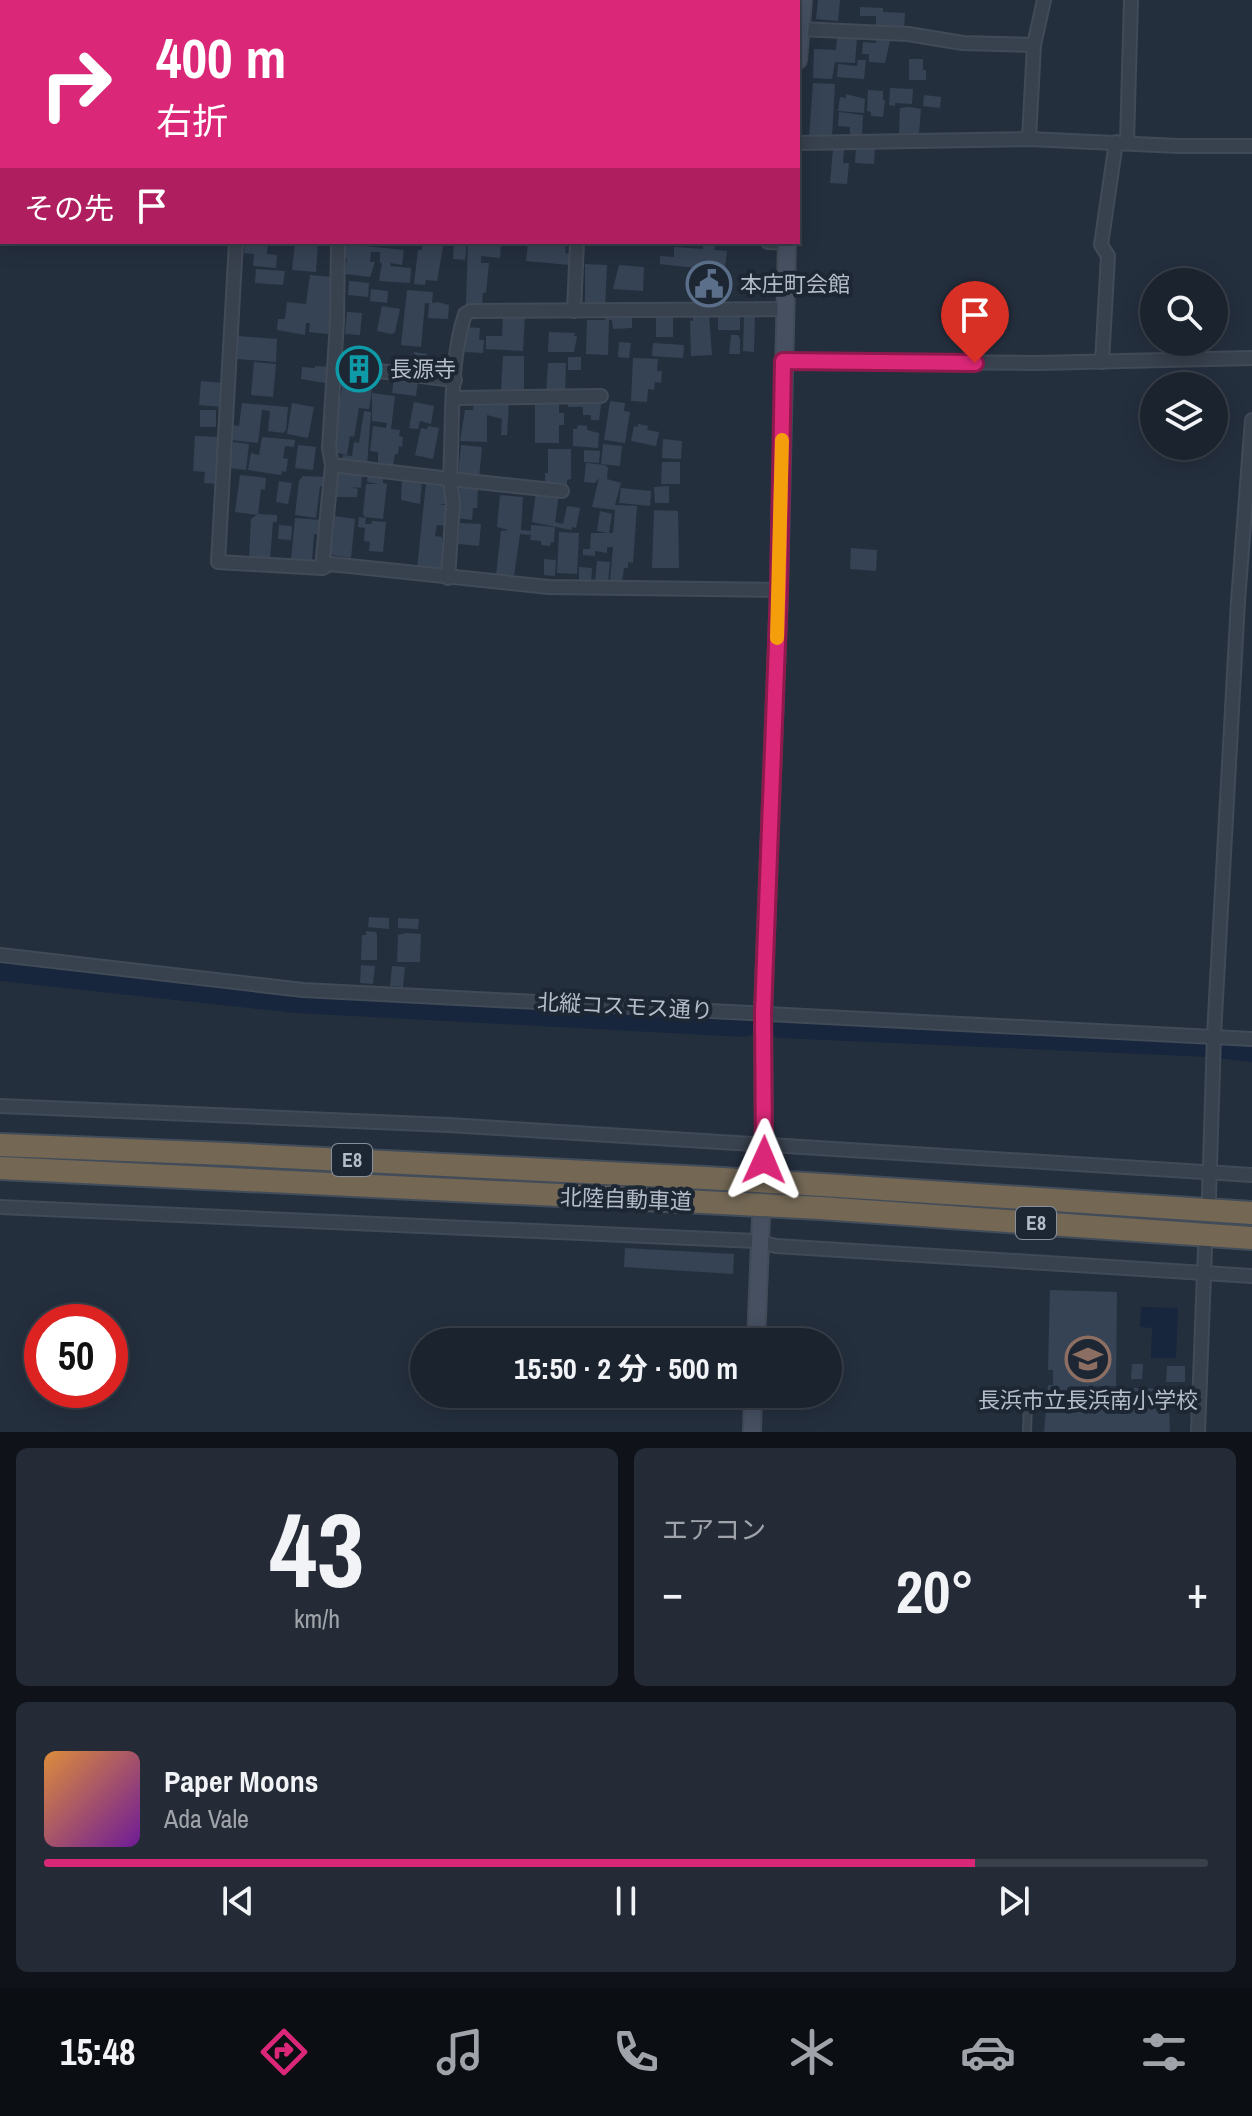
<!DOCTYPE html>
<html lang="ja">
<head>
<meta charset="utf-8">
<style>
	:root { --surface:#1b232e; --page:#242b36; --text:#f1f3f6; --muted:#a0a4aa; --line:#39404a; --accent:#db2777 }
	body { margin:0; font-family:"Archivo Narrow","Noto Sans JP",sans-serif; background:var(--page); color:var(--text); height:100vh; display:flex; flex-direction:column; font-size:30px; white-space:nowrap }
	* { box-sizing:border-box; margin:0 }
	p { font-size:26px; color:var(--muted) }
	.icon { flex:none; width:44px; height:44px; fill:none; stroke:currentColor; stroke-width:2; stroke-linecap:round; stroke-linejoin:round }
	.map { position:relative; height:1432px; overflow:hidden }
	.drawer { display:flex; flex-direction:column; gap:16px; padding:16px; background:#0f1319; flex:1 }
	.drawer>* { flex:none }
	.banner { position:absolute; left:0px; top:0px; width:800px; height:244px; box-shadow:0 4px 20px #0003,0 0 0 2px var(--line); background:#db2777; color:#fff; overflow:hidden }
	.controls { position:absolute; left:1140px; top:268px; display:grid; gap:16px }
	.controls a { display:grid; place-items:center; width:88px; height:88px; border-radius:50%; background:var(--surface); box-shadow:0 4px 20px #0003,0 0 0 2px var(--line); font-size:40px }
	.speed { position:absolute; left:24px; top:1304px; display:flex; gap:16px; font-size:40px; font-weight:700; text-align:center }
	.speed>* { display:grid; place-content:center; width:104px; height:104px; border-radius:50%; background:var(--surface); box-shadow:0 4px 20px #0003,0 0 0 2px var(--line); line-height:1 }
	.speed .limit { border:12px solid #d22; background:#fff; color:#111 }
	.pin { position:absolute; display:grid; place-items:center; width:68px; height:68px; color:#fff; margin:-82px -34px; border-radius:50% 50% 50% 0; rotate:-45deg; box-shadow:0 0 8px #0007 }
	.pin .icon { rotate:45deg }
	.me { position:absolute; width:88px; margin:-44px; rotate:1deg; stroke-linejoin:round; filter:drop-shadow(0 0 6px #0008) }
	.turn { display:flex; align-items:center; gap:28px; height:168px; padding:0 24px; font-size:36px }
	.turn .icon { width:104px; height:104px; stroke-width:2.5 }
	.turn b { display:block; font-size:56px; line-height:68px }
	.then { display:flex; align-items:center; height:76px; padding:0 24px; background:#0003; gap:16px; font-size:30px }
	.big { font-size:60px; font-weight:700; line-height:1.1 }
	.drawer .widget { flex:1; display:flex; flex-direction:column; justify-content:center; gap:12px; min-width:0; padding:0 28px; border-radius:12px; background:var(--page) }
	.drawer .dial { align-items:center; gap:0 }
	.dial b { font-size:104px; line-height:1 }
	.song { display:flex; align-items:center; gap:24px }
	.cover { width:96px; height:96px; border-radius:12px; background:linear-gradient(135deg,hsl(30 70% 55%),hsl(280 70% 35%)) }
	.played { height:8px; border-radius:4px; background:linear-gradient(90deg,var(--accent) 80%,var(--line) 80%) }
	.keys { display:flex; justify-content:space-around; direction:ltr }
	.heat { display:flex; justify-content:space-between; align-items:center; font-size:44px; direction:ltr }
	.drawer .tiles { flex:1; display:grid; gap:16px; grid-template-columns:1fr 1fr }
	.widget:last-child { grid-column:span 2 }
	.trip { position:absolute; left:410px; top:1328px; width:432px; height:80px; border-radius:40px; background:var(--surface); box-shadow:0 4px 20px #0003,0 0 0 2px var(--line); font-weight:700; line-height:80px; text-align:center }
	.tab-bar { display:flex; height:128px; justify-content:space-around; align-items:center; background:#0b0e12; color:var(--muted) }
	.tab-bar .icon { width:56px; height:56px }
	.tab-bar .current { color:var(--accent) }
	.tab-bar b { font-size:36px; color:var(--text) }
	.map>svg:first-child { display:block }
	.water { fill:#17263c }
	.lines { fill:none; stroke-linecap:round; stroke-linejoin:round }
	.river { stroke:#17263c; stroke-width:24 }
	.building { fill:#364354 }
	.service-casing { stroke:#414a57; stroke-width:10 }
	.minor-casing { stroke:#414a57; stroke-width:16 }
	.secondary-casing { stroke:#414a57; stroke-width:20 }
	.motorway-casing { stroke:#434c59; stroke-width:26 }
	.service { stroke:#38414e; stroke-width:6 }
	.minor { stroke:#38414e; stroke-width:12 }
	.secondary { stroke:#465061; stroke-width:16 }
	.motorway { stroke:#746855; stroke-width:22 }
	.motorway-bridge-casing { stroke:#434c59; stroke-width:26; stroke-linecap:butt }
	.motorway-bridge { stroke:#746855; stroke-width:22 }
	.route-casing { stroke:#8e194d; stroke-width:20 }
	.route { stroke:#db2777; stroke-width:14 }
	.slow { stroke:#f59e0b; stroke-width:14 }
	.labels { text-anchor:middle; stroke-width:8; stroke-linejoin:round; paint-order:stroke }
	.shield { fill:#1d2633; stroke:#878f9c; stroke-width:2 }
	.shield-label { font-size:20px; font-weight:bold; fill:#b4bcc9 }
	.poi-label { font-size:22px; fill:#b4bcc9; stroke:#1d2633; text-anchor:start }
	.street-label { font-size:22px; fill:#b4bcc9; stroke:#1d2633 }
</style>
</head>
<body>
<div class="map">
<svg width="1252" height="1432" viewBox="0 0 1252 1432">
	<rect width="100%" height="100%" fill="#242f3e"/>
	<polygon class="water" points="1141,1307 1178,1308 1176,1358 1151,1358 1152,1328 1140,1327"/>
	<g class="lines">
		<g class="river">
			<polyline points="0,969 297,1001 744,1025"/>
			<polyline points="780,1026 1209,1045 1252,1050"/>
		</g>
	</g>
	<g class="building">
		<polygon points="818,0 840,0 838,21 816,19"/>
		<polygon points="860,7 883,8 883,12 905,13 904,30 876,28 876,16 860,16"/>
		<polygon points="837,37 857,38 855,63 835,62 832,79 813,78 814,49 836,50"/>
		<polygon points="876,40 890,41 885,63 869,62 869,54 862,54 863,42 876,43"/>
		<polygon points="909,59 923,59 923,70 926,70 926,80 909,80"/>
		<polygon points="858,60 866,60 864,79 837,77 838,64 857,66"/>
		<polygon points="813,83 835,84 832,137 809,137"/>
		<polygon points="890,88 913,89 912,104 895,103 895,106 889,105"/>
		<polygon points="868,90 883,91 883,100 885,100 883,117 871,116 871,112 867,111"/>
		<polygon points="846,94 865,99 864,113 838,111 840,97 846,98"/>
		<polygon points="924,95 941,97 940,108 923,106"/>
		<polygon points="909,107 921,109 919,134 899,133 900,108"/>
		<polygon points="839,112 863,115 862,135 850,134 850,127 838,126"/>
		<polygon points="856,147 875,148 874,164 855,163"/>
		<polygon points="833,149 844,150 843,163 849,163 847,184 830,183"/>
		<polygon points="245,242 268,242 267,254 277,255 276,268 253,266 254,254 244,253"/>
		<polygon points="295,242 318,242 316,272 292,270"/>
		<polygon points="422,242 444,242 437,281 426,280 425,285 414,284 418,250 422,250"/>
		<polygon points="454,242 467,242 465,260 453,259"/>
		<polygon points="468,242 501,242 500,258 481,256 481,263 489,263 486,293 483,293 482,306 466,305"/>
		<polygon points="528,242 566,245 565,253 571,254 570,265 526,261"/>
		<polygon points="345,244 404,250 402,265 391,263 390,266 411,268 410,283 379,281 382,263 380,263 380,252 371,252 370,262 375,262 370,277 345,274 347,258 343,257"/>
		<polygon points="703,244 715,245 714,250 727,251 721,303 693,301 696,268 660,264 660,256 674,257 674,247 703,249"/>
		<polygon points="585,264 607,265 605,308 585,308"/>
		<polygon points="619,265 644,267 643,291 613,289"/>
		<polygon points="256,269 285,271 283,285 255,283"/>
		<polygon points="310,275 333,277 331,293 335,293 334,304 330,304 330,313 332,313 328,334 309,332 310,323 306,323 305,335 277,330 278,319 285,319 287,302 306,304"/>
		<polygon points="349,281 369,283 368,297 348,295"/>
		<polygon points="371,289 388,291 387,303 370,301"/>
		<polygon points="407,290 433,292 432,304 425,303 421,347 401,345"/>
		<polygon points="437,302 449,305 448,319 428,318 429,304"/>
		<polygon points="382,306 400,309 395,332 392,334 377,331"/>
		<polygon points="347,312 362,313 360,335 345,334"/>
		<polygon points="503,315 525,315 523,351 486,349 486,336 502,336"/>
		<polygon points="604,315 632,315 632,328 613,329 612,320 609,320 608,355 586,354 587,320 605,320"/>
		<polygon points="656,315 673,316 673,337 656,337"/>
		<polygon points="693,315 709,315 712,355 691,356 690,321 693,321"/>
		<rect x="718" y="315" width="22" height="15"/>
		<polygon points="744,315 755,316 754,352 743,351"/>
		<polygon points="466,327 480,328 479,340 484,340 483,353 465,352"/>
		<polygon points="549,332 575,333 574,336 577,336 574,352 548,352"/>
		<polygon points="731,335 738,335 740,339 740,354 729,354"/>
		<polygon points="238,336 277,339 276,362 237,359"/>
		<polygon points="619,342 631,343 629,358 618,357"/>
		<polygon points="653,343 684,345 683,358 652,356"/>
		<polygon points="357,348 368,350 367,354 379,355 375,387 357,385 372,390 369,409 359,408 354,437 350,436 347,455 334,452 337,437 331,436 342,388 338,383 342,353 356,355"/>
		<polygon points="414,352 427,354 426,366 413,365"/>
		<polygon points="503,356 524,356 524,390 501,390"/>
		<rect x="568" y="357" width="13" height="13"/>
		<polygon points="633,358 658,359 657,371 662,371 661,383 655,382 654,390 648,389 647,402 631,401"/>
		<polygon points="254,362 276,364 273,397 251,395"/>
		<polygon points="548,363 566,363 565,396 546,395"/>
		<polygon points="315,366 333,367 331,384 301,379 302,367 315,368"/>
		<polygon points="394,378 418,381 416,396 392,393"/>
		<polygon points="201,381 223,383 221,407 199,405"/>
		<polygon points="372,393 395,396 391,429 400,430 399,436 403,437 402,447 399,446 398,454 395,454 392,470 378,468 378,452 370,451 373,426 386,428 387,423 372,421"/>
		<polygon points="568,398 602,398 599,420 591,420 591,415 583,415 583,407 568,407"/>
		<polygon points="474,400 509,401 507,435 501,435 502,419 487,415 487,442 460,441 465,410 473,410"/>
		<polygon points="610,401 625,403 624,411 630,412 625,443 604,440"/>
		<polygon points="414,402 434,406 431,424 420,421 418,429 409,428"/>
		<polygon points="535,402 559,402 559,413 564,413 564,425 559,425 559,443 535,443"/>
		<polygon points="242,403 288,407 286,430 283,433 268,431 270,411 262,410 258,443 230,440 231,425 239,426"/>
		<polygon points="292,403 314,407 308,438 287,434"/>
		<rect x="200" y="410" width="16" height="17"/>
		<polygon points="364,411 371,412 367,466 342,463 343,455 352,456 354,442 359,443"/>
		<polygon points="638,424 648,426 647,430 659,432 656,446 631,441 634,426 638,427"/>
		<polygon points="578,425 587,426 587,430 599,433 598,448 573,446 573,429 577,429"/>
		<polygon points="428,426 439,428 433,459 415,455 421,428 427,429"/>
		<polygon points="195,436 220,437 217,484 204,483 205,472 193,471"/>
		<polygon points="262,437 295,440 294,447 285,446 283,458 288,459 286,472 282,471 281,475 248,470 251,453 259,455"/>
		<polygon points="663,439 682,441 681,459 662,458"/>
		<polygon points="233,442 249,444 246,470 230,468"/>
		<polygon points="603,444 622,446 620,466 601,464"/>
		<polygon points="298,445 316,447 313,470 295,468"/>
		<polygon points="461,445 482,447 479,478 458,476"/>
		<polygon points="548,449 571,449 571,479 567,480 567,486 545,486 545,473 548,473"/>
		<polygon points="584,450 600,451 599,463 584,462"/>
		<polygon points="662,462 680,462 680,484 661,484"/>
		<polygon points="586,463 605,465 608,468 607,479 621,483 615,505 637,506 633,563 628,562 628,568 624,568 622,582 610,581 613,547 607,547 607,553 595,551 595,556 583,555 583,549 590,549 591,533 613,533 615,510 592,507 599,478 595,483 584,482"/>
		<polygon points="338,471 362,476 361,488 351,487 358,489 357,497 335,497"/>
		<polygon points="368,474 383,476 383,483 387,484 383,519 365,517 363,514 366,484 379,484 367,482"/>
		<polygon points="240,475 266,478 265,490 261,489 258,515 235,512"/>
		<polygon points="303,476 328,477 326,487 320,486 316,518 295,515 299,481"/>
		<polygon points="402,479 422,481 420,504 401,500"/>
		<polygon points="279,481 292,483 288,504 276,502"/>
		<polygon points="426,483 448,485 448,504 439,504 449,506 447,526 437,525 435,536 442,537 442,543 446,543 441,571 417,569"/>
		<polygon points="460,485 478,487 477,508 473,508 472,520 456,518"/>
		<polygon points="669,486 669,503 655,503 654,487"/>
		<polygon points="621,488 651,491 650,506 619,503"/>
		<polygon points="536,491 559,494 555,522 563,524 567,506 580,508 576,528 572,527 571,530 532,522"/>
		<polygon points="500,495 523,497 521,530 531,531 531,525 555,527 554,542 551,542 550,546 541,545 541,541 530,540 531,535 520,534 514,576 496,575 501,531 509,530 497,527"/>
		<polygon points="654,510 678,511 679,568 652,568"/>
		<polygon points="600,511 612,514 609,533 597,531"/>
		<polygon points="258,514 277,515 277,522 273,522 270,560 249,559 251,519"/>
		<polygon points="334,516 355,519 351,558 330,555"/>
		<polygon points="359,517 366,518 365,524 371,524 372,521 386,522 383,552 369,551 370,542 364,541 365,528 358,527"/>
		<polygon points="295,518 322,520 321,535 314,534 312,562 291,561"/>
		<polygon points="460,523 481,524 479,546 458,544"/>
		<polygon points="279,525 292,526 291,540 278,539"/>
		<polygon points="559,532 579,533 577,574 557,573"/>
		<polygon points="851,548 877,550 876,571 850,569"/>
		<polygon points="544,559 556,560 555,576 544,575"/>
		<polygon points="597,561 610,562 608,582 595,581"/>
		<polygon points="579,567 592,568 591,583 579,583"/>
		<polygon points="369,917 389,918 389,929 368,927"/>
		<polygon points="398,918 419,919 418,929 398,928"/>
		<polygon points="366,931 376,932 377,935 377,960 361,960 362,935 366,935"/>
		<polygon points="406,933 421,934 420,962 397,962 398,935"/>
		<polygon points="361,965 375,966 373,984 360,983"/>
		<polygon points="392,966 405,967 403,987 390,986"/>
		<polygon points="625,1248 734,1254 733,1274 624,1267"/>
		<polygon points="1050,1290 1117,1292 1116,1386 1076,1386 1168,1389 1170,1432 1044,1432 1048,1385 1053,1385 1053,1370 1048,1370"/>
		<polygon points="1132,1364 1143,1364 1142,1379 1131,1379"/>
		<polygon points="1167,1366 1185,1366 1185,1382 1166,1382"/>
	</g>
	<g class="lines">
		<g class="service-casing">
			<polyline id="service" points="1027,1432 1028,1404"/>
		</g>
		<g class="minor-casing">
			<g id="minor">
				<polyline points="584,2 585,0"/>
				<polyline points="800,29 908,34 963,43 1034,45"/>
				<polyline points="1029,139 1034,45 1044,0"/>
				<polyline points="1127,142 1131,0"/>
				<polyline points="798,143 1029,139 1178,146 1252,146"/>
				<polyline points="236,242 218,562 322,568 330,564 549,587 779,590"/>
				<polyline points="768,242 787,243"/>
				<polyline points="574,311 577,242"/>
				<polyline points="783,361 1038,363 1252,358"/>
				<polyline points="1102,362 1108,256 1101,245 1116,142"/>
				<polyline points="379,371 455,380"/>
				<polyline points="455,398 601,396"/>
				<path d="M332,465l118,14c3,-52 -1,-116 15,-165l6,-3 313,-2"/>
				<polyline points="322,568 332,465 329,448 337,322 338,242"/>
				<polyline points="448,578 453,504 450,479 562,491"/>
				<polyline points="0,955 303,990 1252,1039"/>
				<polyline points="0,1106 448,1125 1252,1175"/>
				<polyline points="1209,1197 1214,1035 1238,601 1252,420"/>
				<polyline points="0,1207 756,1241 776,1246 1252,1276"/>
				<polyline points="1198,1432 1205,1248"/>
			</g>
		</g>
		<g class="secondary-casing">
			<g id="secondary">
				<polyline points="798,60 803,0"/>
				<polyline points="756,1342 764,1144 763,1013 779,590 787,242"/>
				<polyline points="752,1432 753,1394"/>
			</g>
		</g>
		<g class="motorway-casing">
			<g id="motorway">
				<polyline points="0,1145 226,1154 705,1178"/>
				<polyline points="0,1168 703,1202"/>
				<polyline points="823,1185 1252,1213"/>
				<polyline points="820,1208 1252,1238"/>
			</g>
		</g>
		<use href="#service" class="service"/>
		<use href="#minor" class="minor"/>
		<use href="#secondary" class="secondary"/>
		<use href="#motorway" class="motorway"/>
		<g class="motorway-bridge-casing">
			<g id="motorway-bridge">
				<polyline points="705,1178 823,1185"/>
				<polyline points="703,1202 820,1208"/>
			</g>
		</g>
		<use href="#motorway-bridge" class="motorway-bridge"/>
	</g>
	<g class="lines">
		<g class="route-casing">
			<polyline id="route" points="764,1160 763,1013 779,590 783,361 975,363"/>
		</g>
		<use href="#route" class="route"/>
		<polyline class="slow" points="777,638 782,440"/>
	</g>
	<defs>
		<g id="civic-ring" transform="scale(2.3)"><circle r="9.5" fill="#1d2633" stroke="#5c6f8a" stroke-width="1.5"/><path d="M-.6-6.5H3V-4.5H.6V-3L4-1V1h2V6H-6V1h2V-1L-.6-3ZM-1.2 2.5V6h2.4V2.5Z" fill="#5c6f8a"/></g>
		<g id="building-ring" transform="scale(2.3)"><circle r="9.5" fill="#1d2633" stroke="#0f9aa8" stroke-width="1.5"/><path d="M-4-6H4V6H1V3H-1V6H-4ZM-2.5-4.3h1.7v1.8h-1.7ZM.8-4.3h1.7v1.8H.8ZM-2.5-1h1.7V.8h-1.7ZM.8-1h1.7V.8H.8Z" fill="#0f9aa8"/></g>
		<g id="school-ring" transform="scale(2.3)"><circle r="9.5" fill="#1d2633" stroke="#8d6e63" stroke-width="1.5"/><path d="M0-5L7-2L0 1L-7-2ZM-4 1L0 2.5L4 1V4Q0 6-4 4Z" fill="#8d6e63"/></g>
	</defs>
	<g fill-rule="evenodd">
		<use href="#civic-ring" x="709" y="284"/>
		<use href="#building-ring" x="359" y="369"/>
		<use href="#school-ring" x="1088" y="1359"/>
	</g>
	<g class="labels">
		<g class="shield">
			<rect x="332" y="1144" width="40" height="32" rx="6"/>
			<rect x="1016" y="1207" width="40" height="32" rx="6"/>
		</g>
		<g class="shield-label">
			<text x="352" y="1167">E8</text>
			<text x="1036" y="1230">E8</text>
		</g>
		<g class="poi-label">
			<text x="740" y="292">本庄町会館</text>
			<text x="390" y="377">長源寺</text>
			<text x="1088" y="1408" text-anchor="middle">長浜市立長浜南小学校</text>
		</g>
		<g class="street-label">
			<text transform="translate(625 1006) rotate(3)" y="8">北縦コスモス通り</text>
			<text transform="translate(626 1199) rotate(2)" y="8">北陸自動車道</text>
		</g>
	</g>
</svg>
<div class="controls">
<a><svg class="icon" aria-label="search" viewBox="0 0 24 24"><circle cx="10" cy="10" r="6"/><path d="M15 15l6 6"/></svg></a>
<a><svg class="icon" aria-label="layers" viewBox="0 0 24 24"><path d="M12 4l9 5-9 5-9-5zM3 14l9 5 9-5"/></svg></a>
</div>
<div class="speed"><div class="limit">50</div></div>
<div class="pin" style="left:975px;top:363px;background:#d93025"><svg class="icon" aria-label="arrive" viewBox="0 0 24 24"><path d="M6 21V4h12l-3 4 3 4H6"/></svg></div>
<svg class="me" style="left:764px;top:1160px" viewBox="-20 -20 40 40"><path d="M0-17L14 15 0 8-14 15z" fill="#db2777" stroke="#fff" stroke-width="4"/></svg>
<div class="trip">15:50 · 2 分 · 500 m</div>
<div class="banner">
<div class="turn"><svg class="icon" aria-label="right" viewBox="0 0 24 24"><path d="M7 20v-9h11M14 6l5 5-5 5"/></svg><div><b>400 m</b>右折</div></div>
<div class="then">その先<svg class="icon" aria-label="arrive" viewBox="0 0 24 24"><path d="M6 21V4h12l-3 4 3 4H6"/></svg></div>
</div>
</div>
<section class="drawer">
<div class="tiles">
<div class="widget dial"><b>43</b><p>km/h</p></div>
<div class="widget"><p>エアコン</p>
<div class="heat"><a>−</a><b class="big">20°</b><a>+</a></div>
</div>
<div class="widget">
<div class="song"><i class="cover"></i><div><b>Paper Moons</b><p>Ada Vale</p></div></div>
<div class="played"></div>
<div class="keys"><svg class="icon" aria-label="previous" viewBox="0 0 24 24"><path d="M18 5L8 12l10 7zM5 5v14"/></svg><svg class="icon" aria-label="pause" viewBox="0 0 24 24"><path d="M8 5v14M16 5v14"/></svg><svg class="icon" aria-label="next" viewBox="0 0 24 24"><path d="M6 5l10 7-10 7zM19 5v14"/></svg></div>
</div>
</div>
</section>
<nav class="tab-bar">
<b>15:48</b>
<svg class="icon current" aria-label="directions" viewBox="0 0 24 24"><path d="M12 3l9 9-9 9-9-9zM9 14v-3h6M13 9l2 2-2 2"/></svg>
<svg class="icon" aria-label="music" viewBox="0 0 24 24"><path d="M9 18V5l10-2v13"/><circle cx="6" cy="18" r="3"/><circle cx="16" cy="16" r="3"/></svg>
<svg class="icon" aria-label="phone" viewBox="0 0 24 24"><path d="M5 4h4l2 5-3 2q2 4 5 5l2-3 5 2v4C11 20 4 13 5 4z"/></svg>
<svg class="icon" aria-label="climate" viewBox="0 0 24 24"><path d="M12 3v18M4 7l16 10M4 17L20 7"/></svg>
<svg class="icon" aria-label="car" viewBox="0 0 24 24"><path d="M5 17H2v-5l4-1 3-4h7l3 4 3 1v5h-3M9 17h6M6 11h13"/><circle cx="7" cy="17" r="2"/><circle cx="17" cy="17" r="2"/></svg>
<svg class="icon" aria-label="filters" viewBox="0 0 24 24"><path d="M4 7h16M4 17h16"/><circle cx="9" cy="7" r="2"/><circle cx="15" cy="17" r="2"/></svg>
</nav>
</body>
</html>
